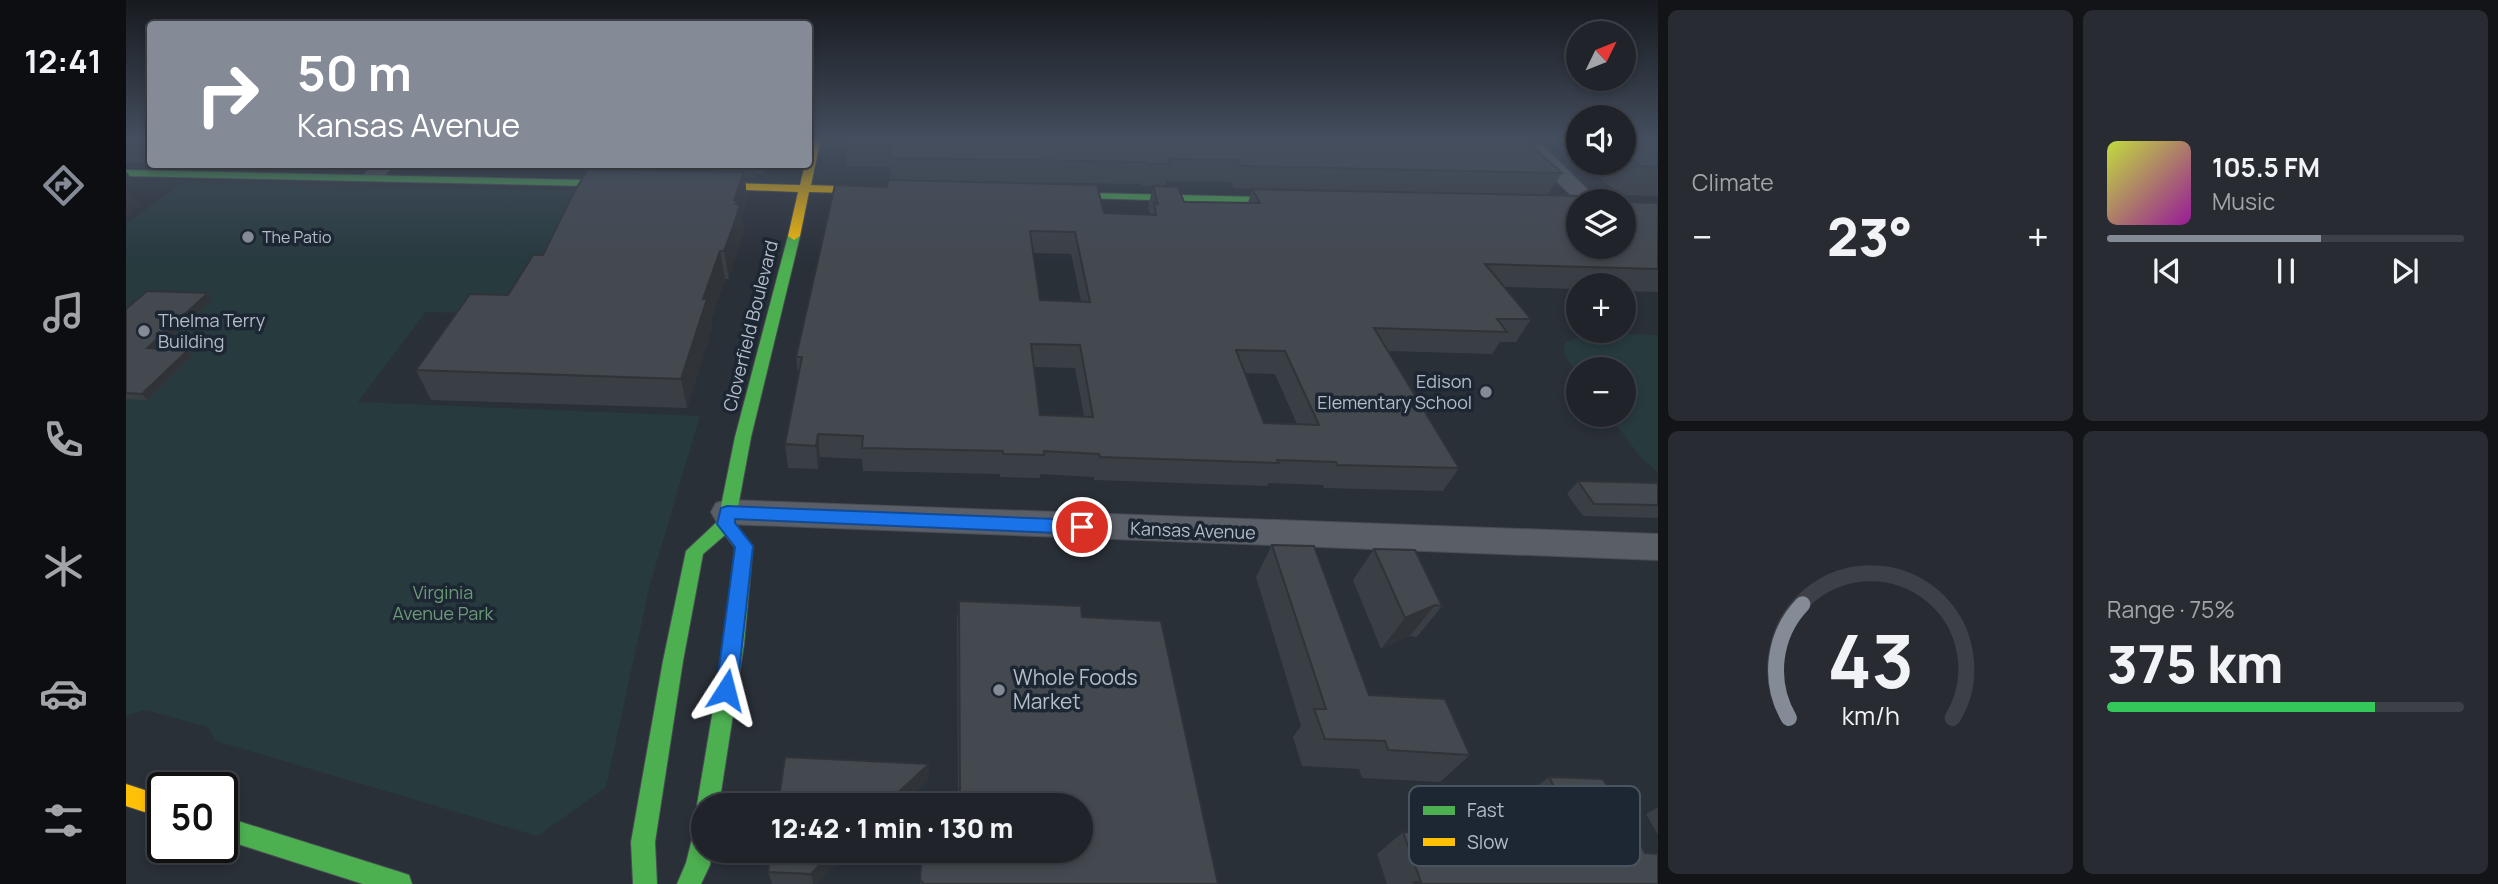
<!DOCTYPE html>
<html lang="en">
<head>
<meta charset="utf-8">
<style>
	:root { --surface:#20242a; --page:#282c32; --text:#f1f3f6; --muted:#a2a4a8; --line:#3d4147; --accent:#848b96 }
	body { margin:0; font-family:Manrope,sans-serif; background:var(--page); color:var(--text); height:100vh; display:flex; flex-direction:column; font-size:26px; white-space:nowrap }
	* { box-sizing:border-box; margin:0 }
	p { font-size:23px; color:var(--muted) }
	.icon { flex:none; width:38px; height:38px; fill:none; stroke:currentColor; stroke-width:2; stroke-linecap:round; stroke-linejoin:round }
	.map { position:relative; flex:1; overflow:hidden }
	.drawer { display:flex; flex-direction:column; gap:10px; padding:10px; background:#121417; width:840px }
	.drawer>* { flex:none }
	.top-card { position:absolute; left:21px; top:21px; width:665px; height:147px; border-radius:7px; box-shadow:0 4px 10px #0003,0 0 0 2px var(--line); background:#848b96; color:#fff; overflow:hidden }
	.needle { width:46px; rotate:47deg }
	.tools { position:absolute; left:1440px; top:21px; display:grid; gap:14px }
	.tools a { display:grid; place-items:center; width:70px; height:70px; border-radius:50%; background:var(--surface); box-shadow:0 4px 10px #0003,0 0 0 2px var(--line); font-size:35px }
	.speed { position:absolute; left:21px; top:772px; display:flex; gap:14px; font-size:35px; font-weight:700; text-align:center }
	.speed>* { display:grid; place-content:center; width:91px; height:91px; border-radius:50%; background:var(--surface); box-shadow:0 4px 10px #0003,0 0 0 2px var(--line); line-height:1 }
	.speed .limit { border:4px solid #111; border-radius:10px; background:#fff; color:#111 }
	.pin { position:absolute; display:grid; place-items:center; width:60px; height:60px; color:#fff; margin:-30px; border:4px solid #fff; border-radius:50%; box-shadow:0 2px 7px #0007 }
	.me { position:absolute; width:77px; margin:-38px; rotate:9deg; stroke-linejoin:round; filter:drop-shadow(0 0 5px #0008) }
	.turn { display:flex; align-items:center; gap:24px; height:147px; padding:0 35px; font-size:32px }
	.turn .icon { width:91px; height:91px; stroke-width:2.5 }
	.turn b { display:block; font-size:49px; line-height:60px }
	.big { font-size:52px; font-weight:800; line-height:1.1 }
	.drawer .widget { flex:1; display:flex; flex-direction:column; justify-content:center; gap:10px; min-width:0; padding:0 24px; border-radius:10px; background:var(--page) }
	.drawer .dial { align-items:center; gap:0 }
	.dial svg { height:182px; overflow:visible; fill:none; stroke:var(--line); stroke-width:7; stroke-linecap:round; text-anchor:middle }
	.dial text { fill:var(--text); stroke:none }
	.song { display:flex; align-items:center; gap:21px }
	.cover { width:84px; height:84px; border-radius:10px; background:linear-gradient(135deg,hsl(70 70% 55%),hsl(300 70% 35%)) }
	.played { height:7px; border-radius:4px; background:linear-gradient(90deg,var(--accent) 60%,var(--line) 60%) }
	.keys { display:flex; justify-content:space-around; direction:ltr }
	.heat { display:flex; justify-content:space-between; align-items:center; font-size:38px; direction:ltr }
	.charge { height:10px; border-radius:5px; background:linear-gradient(90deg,#34c759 75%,var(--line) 0) }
	.drawer .tiles { flex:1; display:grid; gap:10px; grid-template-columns:repeat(2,1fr) }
	.trip { position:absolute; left:565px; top:793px; width:402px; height:70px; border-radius:35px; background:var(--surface); box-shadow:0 4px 10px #0003,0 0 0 2px var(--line); font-weight:800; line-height:70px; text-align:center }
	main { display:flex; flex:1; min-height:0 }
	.tabs { display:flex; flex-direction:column; width:126px; justify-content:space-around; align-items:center; background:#0d0e11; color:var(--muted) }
	.tabs .icon { width:49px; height:49px }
	.tabs .active { color:var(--accent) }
	.tabs b { font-size:32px; color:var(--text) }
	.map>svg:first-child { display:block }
	.green { fill:#273a3e }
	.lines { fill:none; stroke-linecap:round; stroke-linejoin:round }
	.street-casing { stroke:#484c53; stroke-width:2 }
	.fast-casing { stroke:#484c53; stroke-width:2 }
	.slow-casing { stroke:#484c53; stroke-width:2 }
	.street { fill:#5a5e66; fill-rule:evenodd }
	.fast { fill:#4caf50; fill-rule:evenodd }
	.slow { fill:#ffc107; fill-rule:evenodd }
	.wall { fill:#3a3f45; fill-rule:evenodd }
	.shaded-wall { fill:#303338 }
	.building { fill:#444950; stroke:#303338; stroke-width:2; fill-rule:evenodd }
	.route { fill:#1a73e8; stroke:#114b97; stroke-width:2 }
	.poi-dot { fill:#848b96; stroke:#1d2633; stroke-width:2.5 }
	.labels { text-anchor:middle; stroke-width:7; stroke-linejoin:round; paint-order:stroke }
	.far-poi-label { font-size:16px; fill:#b4bcc9; stroke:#1d2633; text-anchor:start }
	.poi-label { font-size:18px; fill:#b4bcc9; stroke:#1d2633; text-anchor:start }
	.street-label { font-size:18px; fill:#b4bcc9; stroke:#1d2633 }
	.park-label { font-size:18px; fill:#6b9a76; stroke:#1d2633 }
	.near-poi-label { font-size:21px; fill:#b4bcc9; stroke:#1d2633; text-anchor:start }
	.key { fill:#1d2633; stroke:#4a5360; stroke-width:2 }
	.key-label { font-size:19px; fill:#b4bcc9 }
</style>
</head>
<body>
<main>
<nav class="tabs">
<b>12:41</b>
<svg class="icon active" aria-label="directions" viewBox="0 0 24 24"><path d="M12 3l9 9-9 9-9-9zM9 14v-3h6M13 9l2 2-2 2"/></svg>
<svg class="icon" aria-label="music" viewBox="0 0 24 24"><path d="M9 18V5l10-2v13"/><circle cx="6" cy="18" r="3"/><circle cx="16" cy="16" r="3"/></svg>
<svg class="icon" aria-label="phone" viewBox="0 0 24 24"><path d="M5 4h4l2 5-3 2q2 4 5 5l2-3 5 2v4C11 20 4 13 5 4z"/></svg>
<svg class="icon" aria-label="climate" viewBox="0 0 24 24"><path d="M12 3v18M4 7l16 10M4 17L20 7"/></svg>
<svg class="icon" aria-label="car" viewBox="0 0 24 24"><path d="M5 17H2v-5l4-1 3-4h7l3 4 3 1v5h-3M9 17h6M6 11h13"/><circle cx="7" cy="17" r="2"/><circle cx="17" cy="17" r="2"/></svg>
<svg class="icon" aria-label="filters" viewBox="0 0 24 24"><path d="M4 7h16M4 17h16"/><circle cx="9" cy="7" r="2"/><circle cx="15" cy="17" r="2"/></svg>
</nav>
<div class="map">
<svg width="1532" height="884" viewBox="0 0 1532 884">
	<rect width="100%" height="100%" fill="#2a3038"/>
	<g class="green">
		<polygon points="56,183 471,191 397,315 300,312 232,402 574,416 524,584 480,787 412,836 90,741 82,727 20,710 0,715 0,224"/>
		<polygon points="1465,333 1532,335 1532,472 1516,459 1483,415 1498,415 1498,369 1452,369 1452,374 1438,354 1439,342"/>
	</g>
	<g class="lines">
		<g class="street-casing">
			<g id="street">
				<polygon points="1409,143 1416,145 1473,201 1452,202 1402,153 1399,149"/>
				<polygon points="247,164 269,164 253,181 239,181 236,177"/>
				<polygon points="601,500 1532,534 1532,560 601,524 590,521 585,512 590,503"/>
			</g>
		</g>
		<g class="fast-casing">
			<g id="fast">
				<polygon points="0,170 506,181 511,184 506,187 0,176"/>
				<polygon points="923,192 1174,198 1180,201 1174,204 919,197 919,193"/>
				<polygon points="668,232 674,236 625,437 609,523 627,546 618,644 593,805 578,805 578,814 574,813 571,805 598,644 609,548 599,535 577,554 557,661 529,842 531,884 507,884 505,842 537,661 560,551 592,521 609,437 662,236"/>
				<polygon points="96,816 274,872 283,875 286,884 237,884 96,839"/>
				<polygon points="578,820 578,850 586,850 584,865 575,884 551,884 560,863 570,823"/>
			</g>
		</g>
		<g class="slow-casing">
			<g id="slow">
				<polygon points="685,138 695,138 685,185 761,188 766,191 761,194 683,192 674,236 668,240 662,236 672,192 569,188 564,185 569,182 674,185 679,164 682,164"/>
				<polygon points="0,784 37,796 37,818 0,806"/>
			</g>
		</g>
		<use href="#street" class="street"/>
		<use href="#fast" class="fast"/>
		<use href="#slow" class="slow"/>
	</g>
	<g class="wall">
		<rect x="0" y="138" width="24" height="25"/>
		<path d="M721,138l715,35 -14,22 41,6 69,2v89l-34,-1v-6h-46v4l-74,-2 27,32 -15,23h-16l-8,12 -104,-3 71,117 -16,23 -119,-3 -1,-3 -54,-2 -2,3 -173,-6v-3l-54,-3v4l-40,-1v-3l-137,-3 -1,-12 -42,-2 -2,12 -30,-1 -3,-24 13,-69 -2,-18 39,-172 269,28 46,2 -2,-8 5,-21 31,16 64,1 4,-14 -18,-1 -3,-6 -65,-1 -1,6 -23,-1 -1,-2 -251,-4v-13l-43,-1 -1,-22zM907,253l38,1 10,47 -41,-1zM908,367l41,1 9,48 -44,-1zM1119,373l30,1 22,50 -33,-1z"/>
		<polygon points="1498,138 1532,138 1532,196 1494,195 1457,163 1498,163"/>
		<polygon points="295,164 349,164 346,165"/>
		<polygon points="447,164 642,164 639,174 629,174 628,177 619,177 621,199 616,217 618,231 603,279 599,279 585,320 586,328 561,408 305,400 290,370 382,295 417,255 462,169 448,169"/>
		<polygon points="82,293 86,300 33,349 66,356 21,400 0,399 0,309"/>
		<polygon points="1452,481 1532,483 1532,518 1457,516 1441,494"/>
		<polygon points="1146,545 1243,695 1344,755 1314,782 1236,778 1233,769 1176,766 1167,737 1175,726 1130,577"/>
		<polygon points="1248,549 1316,606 1291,637 1284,636 1255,649 1227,580"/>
		<polygon points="833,601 956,617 1092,884 794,884 796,850 832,805 831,619"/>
		<polygon points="803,764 802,780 775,805 652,805"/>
		<polygon points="1423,777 1519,853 1532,884 1261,884 1251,854 1277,832 1329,847 1415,851 1391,801"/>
		<polygon points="1532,807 1532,835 1520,814"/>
		<polygon points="645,850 723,850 691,884 646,884 642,872"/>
	</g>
	<g class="shaded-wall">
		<polygon points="627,164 628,164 629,174 628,177"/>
		<polygon points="638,164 642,164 639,174"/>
		<polygon points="0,171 9,184 2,188 15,206 0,218"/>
		<polygon points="618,172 621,199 616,217 618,231 603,279 598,251 608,200"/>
		<polygon points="594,251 599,279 585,320 586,328 561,408 555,379 577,299"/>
		<polygon points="82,293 86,300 26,355 21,348"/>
		<polygon points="62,350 66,356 21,400 16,394"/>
		<polygon points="692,434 694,457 692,469 690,446"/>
		<polygon points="1309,605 1284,636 1255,649 1279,618"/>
		<polygon points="803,764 802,780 775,805 764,805 764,800"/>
		<polygon points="708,850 723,850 691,884 687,884 685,874"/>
	</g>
	<g class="building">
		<polygon points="0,138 24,138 24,141 23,142 0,142"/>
		<polygon points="721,138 1397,138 1436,173 1115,166 1112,160 1042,159 1044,164 1021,164 1020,162 764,158 765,145 720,144"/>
		<polygon points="1498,138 1532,138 1532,167 1514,166 1498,154"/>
		<polygon points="462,169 618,172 608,200 611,201 610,204 614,204 608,224 598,251 594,251 577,299 581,299 555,379 290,370 344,294 382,295 407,255 417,255 447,194"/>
		<path d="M762,180l209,5 7,28 52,2 -2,-12 4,1 -5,-18 25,1 6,15 76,1 -8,-14 332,7 5,5h7h-18v46h46v-45l34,1v66l-173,-5 46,55h-34l10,13 -133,-4 85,140 -122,-3 -1,-3 -59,-2 2,3 -179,-6 -1,-3 -55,-3v4l-41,-1v-3l-141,-3 1,-12 -45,-2 -2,12 -31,-2 17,-87h-6l39,-172 52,2zM904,231l45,1 15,70 -50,-2zM905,344l49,1 13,72 -53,-2zM1110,350l49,1 34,74 -55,-2z"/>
		<polygon points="21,291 82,293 21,348 62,350 16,394 0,393 0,309"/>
		<polygon points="1452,481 1532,483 1532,505 1468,504"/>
		<polygon points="1146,545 1188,546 1243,695 1319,699 1344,755 1262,750 1259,741 1199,739 1188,709 1200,709"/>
		<polygon points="1248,549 1289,550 1316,606 1309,605 1279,618"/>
		<polygon points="833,601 955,606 956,617 1035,621 1092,884 798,884 794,880 796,850 956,850 956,805 832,805 834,803"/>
		<polygon points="659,757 803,764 764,800 727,799 727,805 652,805"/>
		<polygon points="1423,777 1477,779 1519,853 1532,854 1532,884 1289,884 1288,882 1295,882 1277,832 1324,833 1329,847 1462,853"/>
		<polygon points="645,850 708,850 685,874 642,872"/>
	</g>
	<linearGradient id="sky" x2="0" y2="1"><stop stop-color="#171a1f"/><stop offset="0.53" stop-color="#444e5e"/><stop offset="1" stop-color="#444e5e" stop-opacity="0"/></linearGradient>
	<rect width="1532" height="262" fill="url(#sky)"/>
	<polygon class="route" points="601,506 956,520 962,522 965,527 962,532 956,534 609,519 609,523 627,546 611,690 608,696 600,699 593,696 590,690 609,547 591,524 595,508"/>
	<g class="poi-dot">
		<circle cx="122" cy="237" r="7"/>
		<circle cx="18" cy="331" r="7"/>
		<circle cx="1360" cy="392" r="7"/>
		<circle cx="873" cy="690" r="7"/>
	</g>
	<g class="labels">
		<g class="far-poi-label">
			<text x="136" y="243">The Patio</text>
		</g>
		<g class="poi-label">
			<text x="32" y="327">Thelma Terry<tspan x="32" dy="21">Building</tspan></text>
			<text x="1346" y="388" text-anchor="end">Edison<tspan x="1346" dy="21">Elementary School</tspan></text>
		</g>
		<g class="street-label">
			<text transform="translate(625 326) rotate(-76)" y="6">Cloverfield Boulevard</text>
			<text transform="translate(1067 531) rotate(2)" y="6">Kansas Avenue</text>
		</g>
		<g class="park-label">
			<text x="317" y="599">Virginia<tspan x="317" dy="21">Avenue Park</tspan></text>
		</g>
		<g class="near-poi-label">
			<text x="887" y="685">Whole Foods<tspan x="887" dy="24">Market</tspan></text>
		</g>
	</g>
	<rect x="1283" y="786" width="231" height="80" rx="10" class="key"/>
	<rect x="1297" y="806" width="32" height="9" fill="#4caf50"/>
	<rect x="1297" y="838" width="32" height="8" fill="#ffc107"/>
	<g class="key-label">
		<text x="1341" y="817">Fast</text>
		<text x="1341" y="849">Slow</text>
	</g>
</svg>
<div class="tools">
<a><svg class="needle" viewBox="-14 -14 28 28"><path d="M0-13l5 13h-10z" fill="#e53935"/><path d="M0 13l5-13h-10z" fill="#a2a4a8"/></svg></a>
<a><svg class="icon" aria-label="sound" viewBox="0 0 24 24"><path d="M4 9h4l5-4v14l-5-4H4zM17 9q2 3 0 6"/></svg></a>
<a><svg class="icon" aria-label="layers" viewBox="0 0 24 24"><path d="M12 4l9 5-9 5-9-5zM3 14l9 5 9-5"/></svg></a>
<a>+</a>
<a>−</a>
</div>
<div class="speed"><div class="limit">50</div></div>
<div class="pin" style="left:956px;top:527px;background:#d93025"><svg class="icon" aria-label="arrive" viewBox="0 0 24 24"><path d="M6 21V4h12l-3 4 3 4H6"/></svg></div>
<svg class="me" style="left:600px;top:690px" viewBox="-20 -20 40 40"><path d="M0-17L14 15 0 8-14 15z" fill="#1a73e8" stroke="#fff" stroke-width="4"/></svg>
<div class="trip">12:42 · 1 min · 130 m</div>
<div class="top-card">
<div class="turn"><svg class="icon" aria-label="right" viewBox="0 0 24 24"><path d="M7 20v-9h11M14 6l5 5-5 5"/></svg><div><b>50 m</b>Kansas Avenue</div></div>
</div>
</div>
<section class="drawer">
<div class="tiles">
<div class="widget"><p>Climate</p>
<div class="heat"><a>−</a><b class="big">23°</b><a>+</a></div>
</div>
<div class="widget">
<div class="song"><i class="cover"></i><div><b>105.5 FM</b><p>Music</p></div></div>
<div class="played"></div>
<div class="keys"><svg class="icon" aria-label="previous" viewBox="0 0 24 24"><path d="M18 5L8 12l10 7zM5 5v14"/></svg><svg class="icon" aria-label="pause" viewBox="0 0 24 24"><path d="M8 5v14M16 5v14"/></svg><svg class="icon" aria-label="next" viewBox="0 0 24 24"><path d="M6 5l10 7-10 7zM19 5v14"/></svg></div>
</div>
<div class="widget dial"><svg viewBox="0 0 100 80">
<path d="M14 69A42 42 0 1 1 86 69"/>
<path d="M14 69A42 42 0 0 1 20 19" stroke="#848b96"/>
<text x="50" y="56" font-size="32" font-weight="700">43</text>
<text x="50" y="72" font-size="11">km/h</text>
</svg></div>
<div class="widget"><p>Range · 75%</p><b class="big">375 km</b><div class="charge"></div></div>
</div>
</section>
</main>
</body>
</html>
